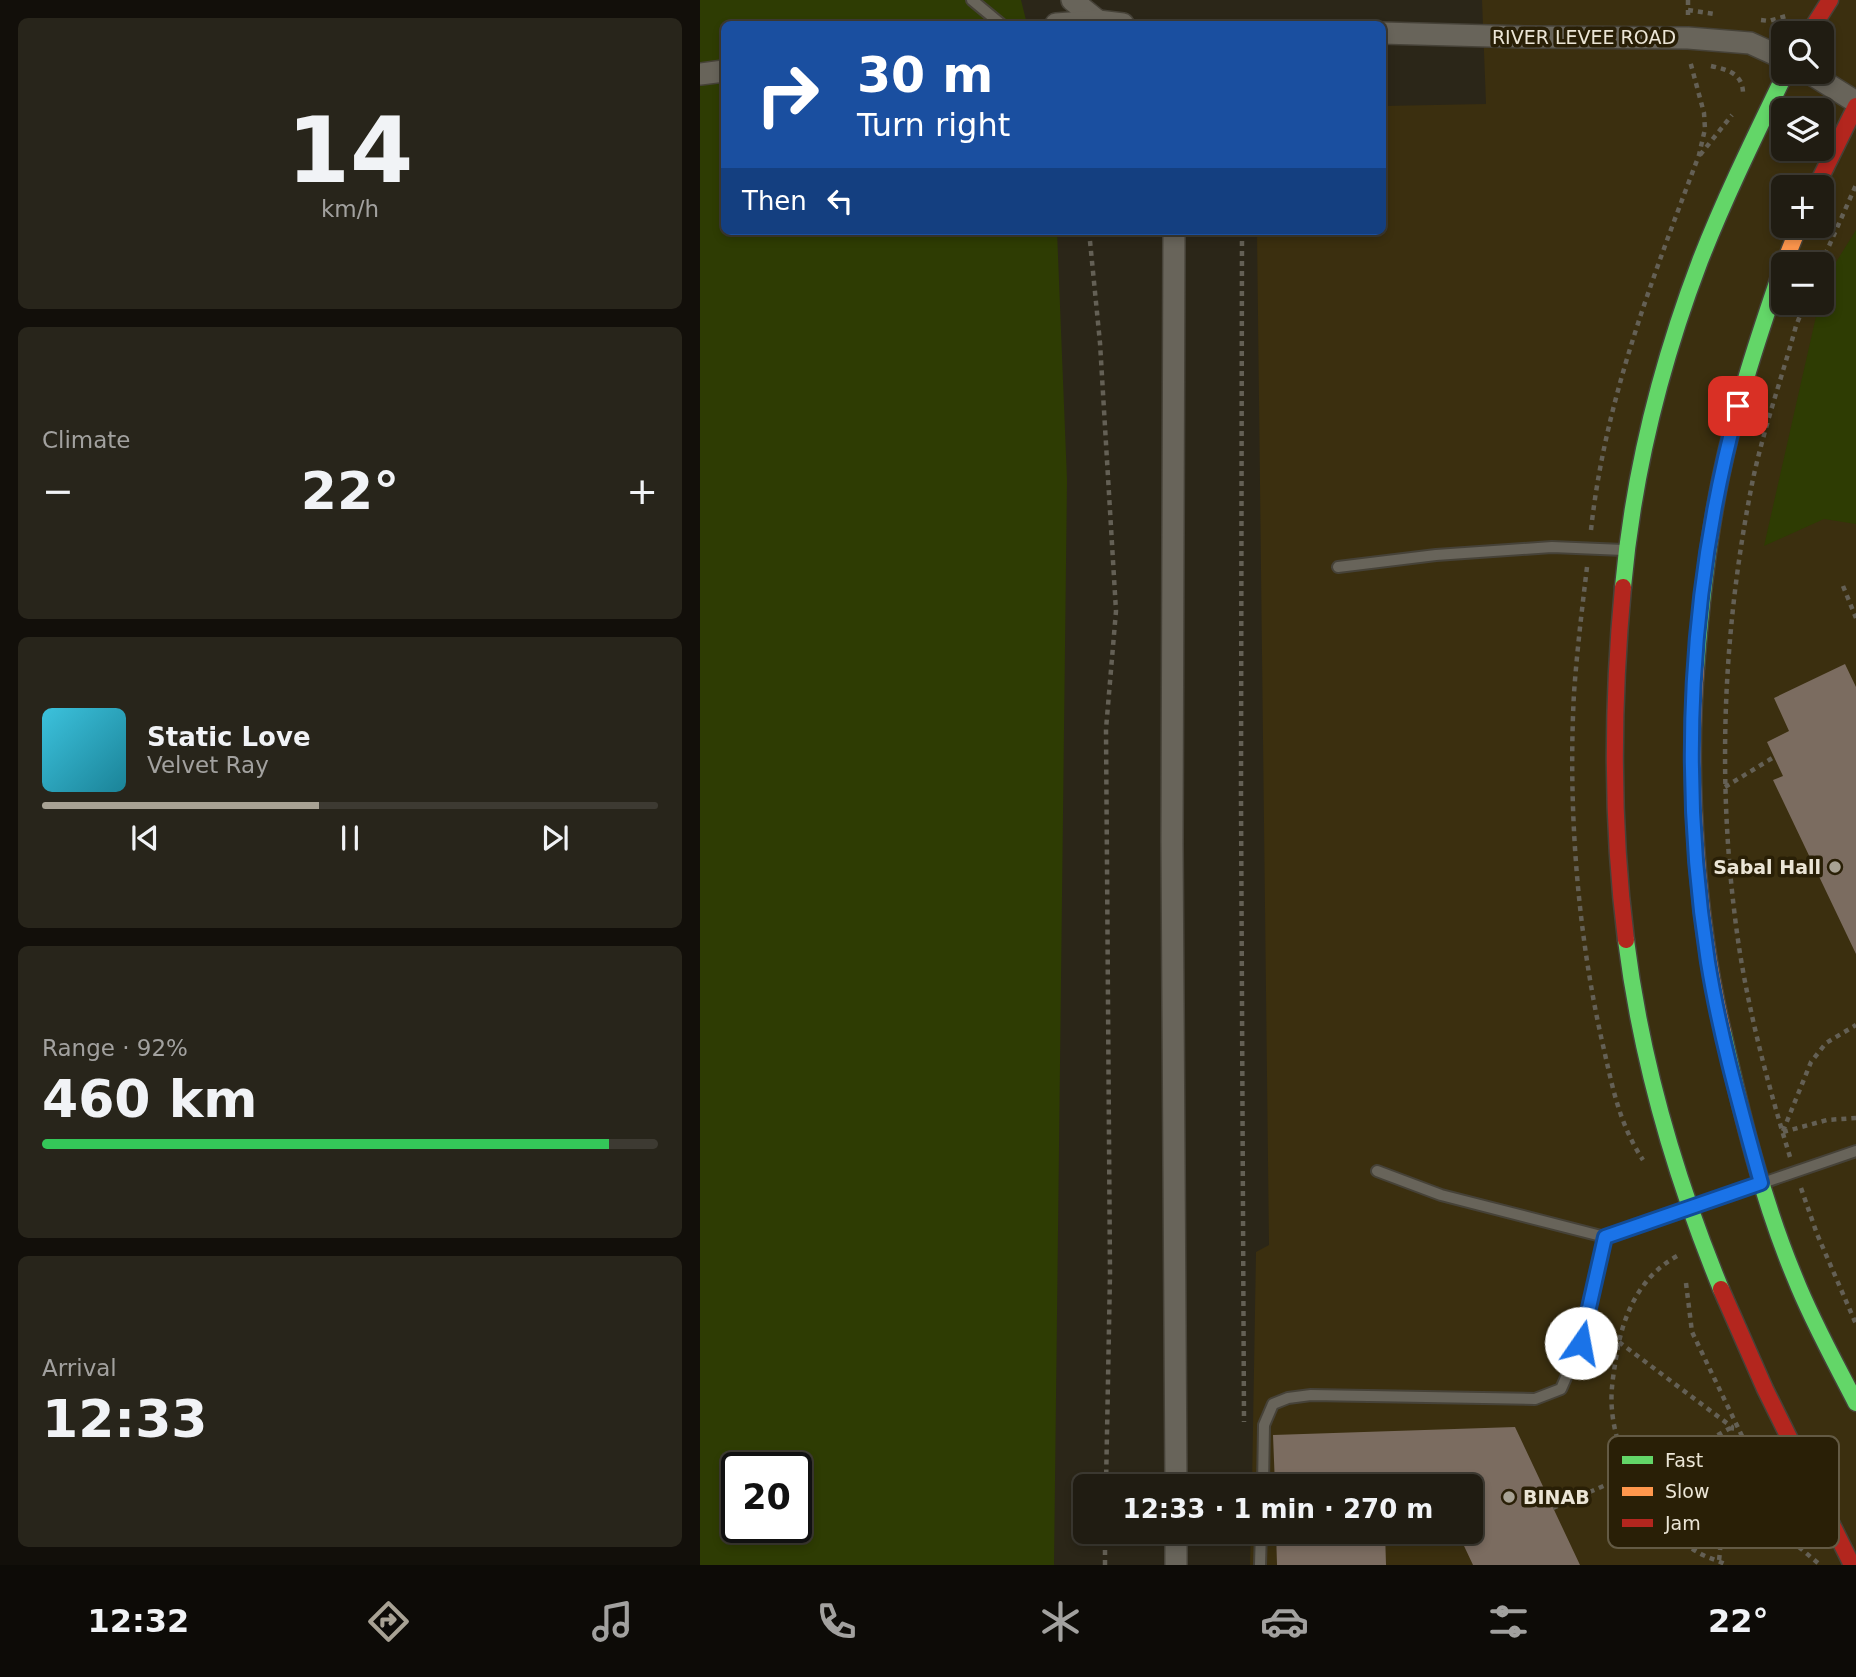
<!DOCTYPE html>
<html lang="en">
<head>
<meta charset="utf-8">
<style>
	:root { --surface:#201c12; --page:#28251b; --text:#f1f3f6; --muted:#a2a19f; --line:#3d3a32; --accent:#a8a294 }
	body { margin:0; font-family:"DejaVu Sans",sans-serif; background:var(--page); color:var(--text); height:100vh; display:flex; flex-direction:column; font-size:26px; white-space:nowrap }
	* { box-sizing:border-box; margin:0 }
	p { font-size:23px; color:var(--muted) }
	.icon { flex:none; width:38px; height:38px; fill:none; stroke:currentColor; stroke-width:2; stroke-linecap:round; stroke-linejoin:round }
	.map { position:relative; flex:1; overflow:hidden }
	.side { display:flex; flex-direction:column; gap:18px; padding:18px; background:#120f0a; width:700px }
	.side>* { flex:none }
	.hud { position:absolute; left:21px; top:21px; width:665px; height:214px; border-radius:10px; box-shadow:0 4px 10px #0003,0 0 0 2px var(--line); background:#1a4fa0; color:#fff; overflow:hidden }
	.fabs { position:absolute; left:1071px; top:21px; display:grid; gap:14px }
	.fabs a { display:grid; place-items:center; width:63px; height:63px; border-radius:10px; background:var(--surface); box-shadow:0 4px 10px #0003,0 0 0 2px var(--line); font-size:35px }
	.speed { position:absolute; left:21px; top:1452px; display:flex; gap:14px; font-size:35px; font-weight:700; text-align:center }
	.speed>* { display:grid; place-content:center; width:91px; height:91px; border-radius:50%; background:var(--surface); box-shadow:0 4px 10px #0003,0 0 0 2px var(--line); line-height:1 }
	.speed .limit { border:4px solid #111; border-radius:10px; background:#fff; color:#111 }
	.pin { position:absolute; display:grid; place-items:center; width:60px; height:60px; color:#fff; margin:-30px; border-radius:14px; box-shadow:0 4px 10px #0006 }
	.me { position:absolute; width:77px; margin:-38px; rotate:12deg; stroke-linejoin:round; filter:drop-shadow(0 0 5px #0008) }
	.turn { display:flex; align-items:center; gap:24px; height:147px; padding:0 21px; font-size:32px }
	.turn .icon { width:91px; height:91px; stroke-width:2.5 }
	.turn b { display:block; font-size:49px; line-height:60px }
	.then { display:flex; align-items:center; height:66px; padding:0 21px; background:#0003; gap:14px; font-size:26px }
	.big { font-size:52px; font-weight:700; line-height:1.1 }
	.side .tile { flex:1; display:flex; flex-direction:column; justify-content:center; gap:10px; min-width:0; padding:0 24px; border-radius:10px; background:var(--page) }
	.side .dial { align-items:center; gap:0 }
	.dial b { font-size:91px; line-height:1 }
	.song { display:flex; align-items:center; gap:21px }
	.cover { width:84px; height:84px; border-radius:10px; background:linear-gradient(135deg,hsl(190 70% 55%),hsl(190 70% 35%)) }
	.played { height:7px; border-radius:4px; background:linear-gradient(90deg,var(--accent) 45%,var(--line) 45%) }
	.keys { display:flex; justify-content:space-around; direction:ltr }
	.heat { display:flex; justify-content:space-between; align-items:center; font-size:38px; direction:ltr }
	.charge { height:10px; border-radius:5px; background:linear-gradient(90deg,#34c759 92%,var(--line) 0) }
	.trip { position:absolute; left:373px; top:1474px; width:410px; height:70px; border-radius:10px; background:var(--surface); box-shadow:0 4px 10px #0003,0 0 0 2px var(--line); font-weight:700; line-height:70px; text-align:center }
	.tabs { display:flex; height:112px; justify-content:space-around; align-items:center; background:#0d0b07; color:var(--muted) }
	.tabs .icon { width:49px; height:49px }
	.tabs .selected { color:var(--accent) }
	.tabs b { font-size:32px; color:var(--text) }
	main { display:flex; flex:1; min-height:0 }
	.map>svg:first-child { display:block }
	.built { fill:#3b2f0f; fill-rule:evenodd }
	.green { fill:#2e3c03; fill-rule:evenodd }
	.building { fill:#7b6c60 }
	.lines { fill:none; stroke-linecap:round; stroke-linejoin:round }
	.lane-casing { stroke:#464238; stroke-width:14 }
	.street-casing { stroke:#464238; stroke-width:24 }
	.fast-casing { stroke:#464238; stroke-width:19 }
	.slow-casing { stroke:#464238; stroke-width:19 }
	.jam-casing { stroke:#464238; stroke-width:19 }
	.path { stroke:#646055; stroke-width:4.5; stroke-dasharray:5 5; stroke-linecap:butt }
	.lane { stroke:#68645a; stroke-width:10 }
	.street { stroke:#68645a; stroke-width:21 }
	.fast { stroke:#63d668; stroke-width:16 }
	.slow { stroke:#ff974d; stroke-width:16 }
	.jam { stroke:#b3261e; stroke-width:16 }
	.route-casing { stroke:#114b97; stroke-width:18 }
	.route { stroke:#1a73e8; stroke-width:12 }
	.poi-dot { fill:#a8a294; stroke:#291f06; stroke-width:2.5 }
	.labels { text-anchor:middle; stroke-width:7; stroke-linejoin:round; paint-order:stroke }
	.street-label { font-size:19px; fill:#ebe5d6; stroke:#291f06 }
	.poi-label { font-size:19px; font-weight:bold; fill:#ebe5d6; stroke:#291f06; text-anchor:end }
	.key { fill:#291f06; stroke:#635a44; stroke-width:2 }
	.key-label { font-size:19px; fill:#ebe5d6 }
</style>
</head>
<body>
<main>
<section class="side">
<div class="tile dial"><b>14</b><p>km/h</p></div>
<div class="tile"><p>Climate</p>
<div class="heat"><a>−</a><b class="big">22°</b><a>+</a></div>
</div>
<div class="tile">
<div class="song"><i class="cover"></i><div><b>Static Love</b><p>Velvet Ray</p></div></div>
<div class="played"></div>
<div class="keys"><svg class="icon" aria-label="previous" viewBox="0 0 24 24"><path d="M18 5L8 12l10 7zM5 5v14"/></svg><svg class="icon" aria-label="pause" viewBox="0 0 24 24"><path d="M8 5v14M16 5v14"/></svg><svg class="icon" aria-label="next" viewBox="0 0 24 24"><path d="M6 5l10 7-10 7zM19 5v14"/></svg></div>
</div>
<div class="tile"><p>Range · 92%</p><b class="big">460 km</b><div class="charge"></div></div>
<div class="tile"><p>Arrival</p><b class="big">12:33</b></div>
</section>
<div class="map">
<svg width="1156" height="1565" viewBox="0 0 1156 1565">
	<rect width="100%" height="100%" fill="#2b2618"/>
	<path class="built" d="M782,0h374v1565h-606l1,-34h219v-45h-218l4,-234 13,-7 -12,-1014h125l1,-125 103,-2zM1083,33h39v39h-39zM1083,110h39v39h-39zM1083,187h39v39h-39zM1083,264h39v39h-39z"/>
	<g class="green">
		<path d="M0,0h321l6,24h-303v207h333l10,249 -13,1085h-354zM37,1468h59v60h-59z"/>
		<polygon points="1156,230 1156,524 1124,519 1064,546 1119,303 1122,303 1123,283"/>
	</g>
	<g class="building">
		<polygon points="1145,664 1156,687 1156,954 1073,780 1083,776 1067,742 1089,731 1074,698"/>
		<polygon points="815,1427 880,1565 773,1565 757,1531 770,1531 770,1486 736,1486 730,1473 684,1474 684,1486 575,1486 573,1435"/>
		<polygon points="576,1531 685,1531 686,1565 577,1565"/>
	</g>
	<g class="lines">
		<g class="lane-casing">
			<g id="lane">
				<polyline points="272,0 301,24"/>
				<polyline points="638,567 736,555 852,547 924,550"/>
				<polyline points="677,1171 741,1195 905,1237 1156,1151"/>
				<polyline points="563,1486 564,1425 573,1404 588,1398 611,1395 835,1399 861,1389 881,1343 905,1237"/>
				<polyline points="560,1565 561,1531"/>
			</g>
		</g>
		<g class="street-casing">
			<g id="street">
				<polyline points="372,0 398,21"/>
				<polyline points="356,24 398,21 423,24"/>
				<polyline points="682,33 826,37 988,38 1050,43 1083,58"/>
				<polyline points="1108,72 1156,102"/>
				<polyline points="0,74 24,71"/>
				<polyline points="474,231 472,842 476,1486"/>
				<polyline points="476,1531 476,1565"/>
			</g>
		</g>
		<g class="fast-casing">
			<g id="fast">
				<path d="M923,587c10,-111 37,-221 77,-326 25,-64 56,-127 86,-189"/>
				<path d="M996,668c5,-65 12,-129 25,-192 15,-72 38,-141 62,-211"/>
				<path d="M926,940c15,120 49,237 95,349"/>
				<path d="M1023,1032c19,84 39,167 72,246 17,43 40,84 61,125"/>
			</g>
		</g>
		<g class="slow-casing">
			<g id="slow">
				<polyline points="1084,264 1099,226"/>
				<path d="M996,668c-9,113 1,254 27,364"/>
			</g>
		</g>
		<g class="jam-casing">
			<g id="jam">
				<polyline points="1109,33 1130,0"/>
				<polyline points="1116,187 1156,106"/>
				<path d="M923,587c-11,118 -12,235 3,353"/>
				<polyline points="1021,1289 1065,1389 1152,1565"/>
			</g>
		</g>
		<g class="path">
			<polyline points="988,0 988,17"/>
			<polyline points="988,10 1014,14"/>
			<polyline points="1061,20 1069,21 1086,16"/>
			<path d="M1011,66c18,4 33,8 32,30"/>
			<polyline points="1000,155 1032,115"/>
			<polyline points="389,231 400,343 416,611 406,729 410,1274 406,1486"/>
			<polyline points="542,231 541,795 544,1422"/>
			<polyline points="1121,264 1156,185"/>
			<path d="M891,530c14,-131 62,-253 108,-375l6,-26 -1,-16 -14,-52"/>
			<path d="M887,567c-5,42 -10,84 -13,126 -6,113 3,237 28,348 10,43 16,81 41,119"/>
			<polyline points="1143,586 1156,618"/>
			<polyline points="1025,787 1074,757"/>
			<polyline points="1083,1131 1111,1062 1126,1043 1156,1025"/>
			<polyline points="1083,1132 1127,1120 1156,1118"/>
			<path d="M1090,1157c-21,-69 -40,-139 -51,-210 -23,-156 -17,-314 14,-468 11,-51 29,-102 43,-153l9,-23"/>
			<polyline points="1101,1188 1117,1234 1156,1324"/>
			<path d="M977,1256c-36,20 -53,56 -60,96 -3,19 -7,39 -5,58 4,52 44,121 91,145 8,4 16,6 24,10"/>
			<polyline points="986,1283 992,1332 1093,1542 1119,1564"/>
			<polyline points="919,1342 1032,1427 1019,1561"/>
			<polyline points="853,1508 1007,1441 1034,1426"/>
			<polyline points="405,1565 405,1531"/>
		</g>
		<use href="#lane" class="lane"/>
		<use href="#street" class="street"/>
		<use href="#fast" class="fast"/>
		<use href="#slow" class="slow"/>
		<use href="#jam" class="jam"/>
	</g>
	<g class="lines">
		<g class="route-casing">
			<path id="route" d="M881,1343l24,-106 156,-54c-20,-73 -41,-146 -53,-221 -29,-185 -19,-375 30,-556"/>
		</g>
		<use href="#route" class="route"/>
	</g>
	<g class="poi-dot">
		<circle cx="1135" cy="867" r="7"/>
		<circle cx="809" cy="1497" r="7"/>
	</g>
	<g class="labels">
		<g class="street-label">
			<text x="884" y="44">RIVER LEVEE ROAD</text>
		</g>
		<g class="poi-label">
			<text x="1121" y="874">Sabal Hall</text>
			<text x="823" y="1504" text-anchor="start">BINAB</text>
		</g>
	</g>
	<rect x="908" y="1436" width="231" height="112" rx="10" class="key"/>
	<rect x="922" y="1456" width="31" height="8" fill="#63d668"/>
	<rect x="922" y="1487" width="31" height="9" fill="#ff974d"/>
	<rect x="922" y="1519" width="31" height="8" fill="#b3261e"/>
	<g class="key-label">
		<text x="965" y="1467">Fast</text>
		<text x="965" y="1498">Slow</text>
		<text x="965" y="1530">Jam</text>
	</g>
</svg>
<div class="fabs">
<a><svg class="icon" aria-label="search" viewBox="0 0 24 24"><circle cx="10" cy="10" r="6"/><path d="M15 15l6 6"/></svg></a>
<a><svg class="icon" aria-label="layers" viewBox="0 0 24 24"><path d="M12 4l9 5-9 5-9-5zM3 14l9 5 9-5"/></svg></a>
<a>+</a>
<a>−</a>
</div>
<div class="speed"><div class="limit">20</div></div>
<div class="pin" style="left:1038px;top:406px;background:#d93025"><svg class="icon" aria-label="arrive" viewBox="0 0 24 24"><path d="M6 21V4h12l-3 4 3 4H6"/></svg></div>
<svg class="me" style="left:881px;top:1343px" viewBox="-20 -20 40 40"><circle r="19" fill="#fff"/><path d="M0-13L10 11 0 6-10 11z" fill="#1a73e8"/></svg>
<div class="trip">12:33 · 1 min · 270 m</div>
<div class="hud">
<div class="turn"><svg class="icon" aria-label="right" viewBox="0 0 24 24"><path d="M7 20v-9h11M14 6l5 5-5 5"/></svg><div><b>30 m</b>Turn right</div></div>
<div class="then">Then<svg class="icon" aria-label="left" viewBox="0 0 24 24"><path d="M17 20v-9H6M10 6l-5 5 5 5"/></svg></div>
</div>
</div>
</main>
<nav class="tabs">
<b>12:32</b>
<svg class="icon selected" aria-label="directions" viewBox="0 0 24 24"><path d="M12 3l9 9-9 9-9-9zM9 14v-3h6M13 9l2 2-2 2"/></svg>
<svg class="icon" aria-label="music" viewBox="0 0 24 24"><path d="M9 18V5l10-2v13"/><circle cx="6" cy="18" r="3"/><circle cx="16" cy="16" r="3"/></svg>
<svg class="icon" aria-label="phone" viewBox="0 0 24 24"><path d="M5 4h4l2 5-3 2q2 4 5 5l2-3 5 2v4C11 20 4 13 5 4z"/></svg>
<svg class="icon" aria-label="climate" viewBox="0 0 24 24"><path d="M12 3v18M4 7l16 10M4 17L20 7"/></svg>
<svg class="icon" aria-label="car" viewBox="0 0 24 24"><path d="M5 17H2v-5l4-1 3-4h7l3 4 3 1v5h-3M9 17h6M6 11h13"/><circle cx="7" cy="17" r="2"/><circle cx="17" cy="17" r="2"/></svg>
<svg class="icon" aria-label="filters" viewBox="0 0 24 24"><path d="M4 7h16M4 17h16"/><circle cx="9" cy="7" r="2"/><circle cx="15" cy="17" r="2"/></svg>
<b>22°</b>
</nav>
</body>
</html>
